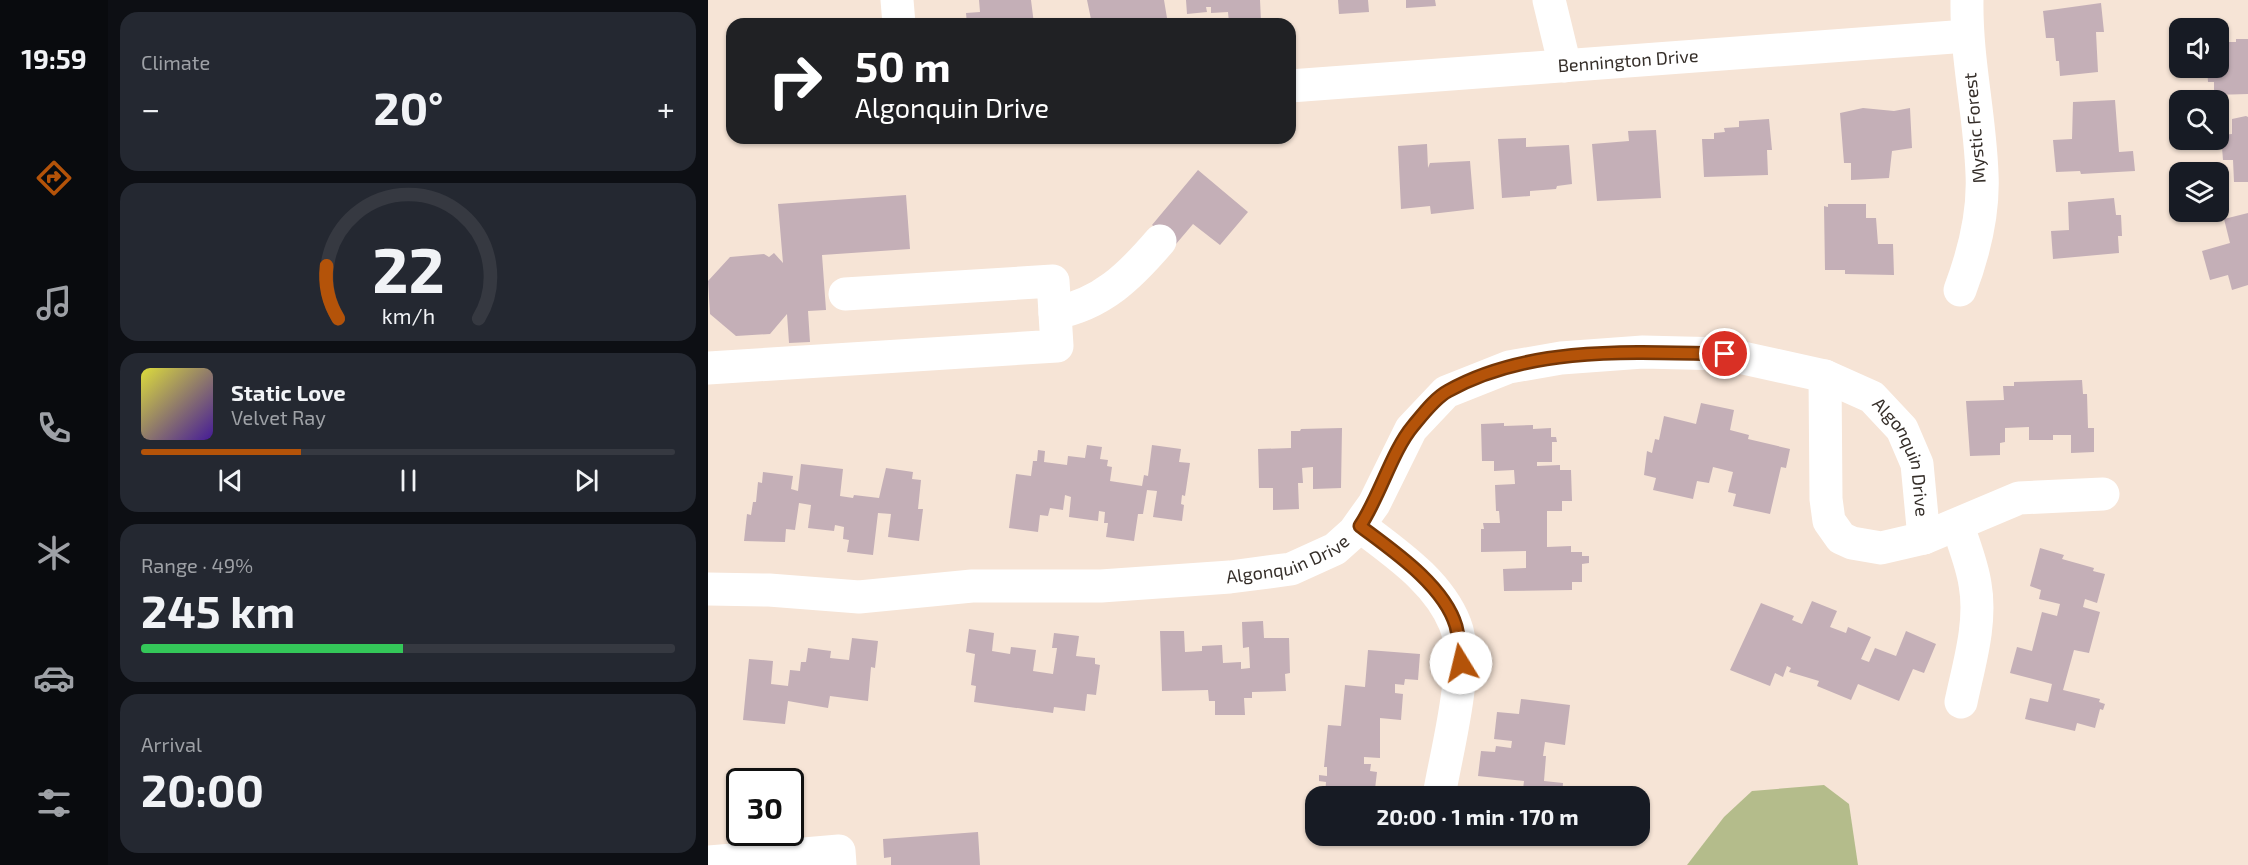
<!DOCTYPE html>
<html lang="en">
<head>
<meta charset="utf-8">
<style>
	:root { --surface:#171b24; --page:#242831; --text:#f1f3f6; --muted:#9ea1a6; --line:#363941; --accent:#b45309 }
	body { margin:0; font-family:"Exo 2",sans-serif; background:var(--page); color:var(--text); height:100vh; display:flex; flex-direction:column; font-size:22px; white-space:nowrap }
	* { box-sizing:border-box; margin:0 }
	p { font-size:20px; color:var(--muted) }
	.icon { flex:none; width:33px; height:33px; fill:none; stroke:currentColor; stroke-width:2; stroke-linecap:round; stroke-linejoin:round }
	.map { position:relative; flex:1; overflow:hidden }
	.details { display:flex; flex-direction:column; gap:12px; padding:12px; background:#0d0f14; width:600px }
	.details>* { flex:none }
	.top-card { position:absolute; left:18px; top:18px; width:570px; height:126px; border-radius:18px; box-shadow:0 2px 4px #0004; background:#202124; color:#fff; overflow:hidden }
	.controls { position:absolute; left:1461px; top:18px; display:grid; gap:12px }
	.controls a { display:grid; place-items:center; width:60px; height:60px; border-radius:12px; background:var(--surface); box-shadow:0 2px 4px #0004; font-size:30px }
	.speed { position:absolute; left:18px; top:768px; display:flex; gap:12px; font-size:30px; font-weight:700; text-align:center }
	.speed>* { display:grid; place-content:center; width:78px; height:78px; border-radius:50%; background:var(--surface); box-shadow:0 2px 4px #0004; line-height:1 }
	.speed .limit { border:3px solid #111; border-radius:9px; background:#fff; color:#111 }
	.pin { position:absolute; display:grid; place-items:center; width:51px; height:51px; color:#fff; margin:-26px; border:3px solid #fff; border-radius:50%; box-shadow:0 2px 6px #0007 }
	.me { position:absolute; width:66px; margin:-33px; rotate:351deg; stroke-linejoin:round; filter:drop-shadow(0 0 4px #0008) }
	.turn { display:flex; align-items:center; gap:21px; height:126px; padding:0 30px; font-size:27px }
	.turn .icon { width:78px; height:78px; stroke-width:2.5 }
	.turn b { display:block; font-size:42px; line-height:51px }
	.big { font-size:45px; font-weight:700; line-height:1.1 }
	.details .widget { flex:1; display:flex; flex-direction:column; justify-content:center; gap:9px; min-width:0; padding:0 21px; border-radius:18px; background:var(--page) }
	.details .dial { align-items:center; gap:0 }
	.dial svg { height:156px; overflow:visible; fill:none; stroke:var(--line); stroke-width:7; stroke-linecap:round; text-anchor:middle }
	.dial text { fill:var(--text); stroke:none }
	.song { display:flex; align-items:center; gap:18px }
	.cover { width:72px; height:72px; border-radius:9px; background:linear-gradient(135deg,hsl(60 70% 55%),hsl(260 70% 35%)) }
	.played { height:6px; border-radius:3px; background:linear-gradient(90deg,var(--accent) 30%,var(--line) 30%) }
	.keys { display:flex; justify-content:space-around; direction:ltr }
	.heat { display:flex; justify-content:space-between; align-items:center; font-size:33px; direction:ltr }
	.charge { height:9px; border-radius:4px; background:linear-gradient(90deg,#34c759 49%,var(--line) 0) }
	.trip { position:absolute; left:597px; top:786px; width:345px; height:60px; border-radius:18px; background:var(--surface); box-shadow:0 2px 4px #0004; font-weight:700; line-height:60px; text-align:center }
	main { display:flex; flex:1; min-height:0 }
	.menu { display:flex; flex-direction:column; width:108px; justify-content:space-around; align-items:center; background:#090b0e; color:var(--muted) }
	.menu .icon { width:42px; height:42px }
	.menu .on { color:var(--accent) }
	.menu b { font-size:27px; color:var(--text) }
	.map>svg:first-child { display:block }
	.green { fill:#b4bc8b }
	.building { fill:#c4afb7 }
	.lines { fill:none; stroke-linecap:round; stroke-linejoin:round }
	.minor { stroke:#fff; stroke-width:33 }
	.route-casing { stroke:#753606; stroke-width:15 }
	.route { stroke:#b45309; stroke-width:10 }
	.labels { text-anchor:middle; stroke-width:5; stroke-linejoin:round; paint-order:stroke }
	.street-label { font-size:18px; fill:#352e29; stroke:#fff }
</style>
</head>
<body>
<main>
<nav class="menu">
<b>19:59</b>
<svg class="icon on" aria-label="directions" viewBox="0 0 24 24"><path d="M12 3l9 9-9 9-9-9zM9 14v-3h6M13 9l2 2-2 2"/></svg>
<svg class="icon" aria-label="music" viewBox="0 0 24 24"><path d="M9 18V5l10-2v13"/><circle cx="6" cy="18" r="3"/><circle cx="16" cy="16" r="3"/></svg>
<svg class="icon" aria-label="phone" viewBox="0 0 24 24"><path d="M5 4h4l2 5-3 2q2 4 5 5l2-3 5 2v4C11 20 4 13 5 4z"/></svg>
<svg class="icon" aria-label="climate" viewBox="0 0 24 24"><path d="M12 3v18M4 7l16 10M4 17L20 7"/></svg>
<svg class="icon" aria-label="car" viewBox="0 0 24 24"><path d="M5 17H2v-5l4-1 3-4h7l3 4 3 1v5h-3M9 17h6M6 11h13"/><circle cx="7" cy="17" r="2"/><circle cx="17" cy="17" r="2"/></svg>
<svg class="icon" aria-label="filters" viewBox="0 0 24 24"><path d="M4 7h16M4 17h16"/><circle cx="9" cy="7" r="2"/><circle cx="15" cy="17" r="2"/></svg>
</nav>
<section class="details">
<div class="widget"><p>Climate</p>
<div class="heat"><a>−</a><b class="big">20°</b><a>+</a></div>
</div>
<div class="widget dial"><svg viewBox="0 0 100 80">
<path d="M14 69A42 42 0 1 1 86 69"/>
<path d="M14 69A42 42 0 0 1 8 42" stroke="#b45309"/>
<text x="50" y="56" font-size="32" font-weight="700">22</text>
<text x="50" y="72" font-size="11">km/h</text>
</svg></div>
<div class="widget">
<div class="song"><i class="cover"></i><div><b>Static Love</b><p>Velvet Ray</p></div></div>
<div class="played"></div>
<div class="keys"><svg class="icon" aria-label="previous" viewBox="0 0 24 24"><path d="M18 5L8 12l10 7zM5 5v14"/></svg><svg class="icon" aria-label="pause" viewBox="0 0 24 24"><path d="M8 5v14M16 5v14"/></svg><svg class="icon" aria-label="next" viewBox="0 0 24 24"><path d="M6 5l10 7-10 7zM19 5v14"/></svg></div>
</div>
<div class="widget"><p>Range · 49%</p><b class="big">245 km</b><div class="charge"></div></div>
<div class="widget"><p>Arrival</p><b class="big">20:00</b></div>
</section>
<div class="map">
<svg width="1540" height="865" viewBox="0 0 1540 865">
	<rect width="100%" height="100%" fill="#f6e4d6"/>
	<polygon class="green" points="1116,785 1141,804 1150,865 979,865 1016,817 1044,791"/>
	<g class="building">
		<polygon points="271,0 323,0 326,24 259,24 258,13 272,12"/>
		<polygon points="379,0 456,0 460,24 427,24 426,22 416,22 415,19 384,24"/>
		<polygon points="478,0 552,0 553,21 521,23 520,12 503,13 503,7 498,7 499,12 479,14"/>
		<polygon points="630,0 660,0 661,12 631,14"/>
		<polygon points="698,0 727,0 728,6 698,8"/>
		<polygon points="1393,3 1396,32 1388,32 1390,72 1352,76 1351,61 1348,61 1346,38 1338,38 1335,11"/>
		<polygon points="1528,39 1540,39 1540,94 1506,95 1506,82 1500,82 1499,68 1510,68 1510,42 1528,42"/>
		<polygon points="1407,100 1411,152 1425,151 1427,171 1373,174 1372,171 1348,172 1345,140 1364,139 1365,102"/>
		<polygon points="1155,108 1186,111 1202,108 1204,148 1184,151 1181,178 1143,180 1143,163 1136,163 1132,113"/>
		<polygon points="1538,116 1540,117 1540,182 1526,182 1525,160 1515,160 1513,135 1524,134 1524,119"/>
		<polygon points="1061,119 1064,150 1059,150 1060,175 996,177 994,139 1006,139 1006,133 1017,132 1016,128 1031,127 1031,121"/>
		<polygon points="948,130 953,198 889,201 884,144 921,141 920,131"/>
		<polygon points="818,138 818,147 861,145 864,184 849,186 848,189 822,191 822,196 794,198 790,139"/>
		<polygon points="719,144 720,168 722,163 762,161 766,209 723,214 722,206 693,209 690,146"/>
		<polygon points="490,170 540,212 512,245 485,224 468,244 444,225"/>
		<polygon points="198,195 202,249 114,255 118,310 100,311 102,342 81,343 79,314 62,334 28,336 2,314 0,281 22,257 56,254 61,257 66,253 75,263 70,204"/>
		<polygon points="1406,198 1408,215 1413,215 1414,236 1410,236 1411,253 1345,259 1343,231 1361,230 1360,202"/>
		<polygon points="1120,204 1158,204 1158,218 1168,218 1170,244 1185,244 1186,275 1137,274 1137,270 1117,270 1116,206 1120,207"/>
		<polygon points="1540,213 1540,285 1524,290 1520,275 1502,280 1494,251 1522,243 1516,219"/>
		<polygon points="1374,380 1375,394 1379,394 1380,428 1386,428 1386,452 1363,453 1363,435 1345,435 1345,440 1321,440 1321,427 1297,428 1297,442 1292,443 1292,455 1262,456 1258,401 1296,400 1295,386 1306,386 1306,382"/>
		<polygon points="993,403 1026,410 1022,430 1041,435 1040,439 1082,449 1078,468 1073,467 1062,514 1025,506 1028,494 1020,492 1025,472 1005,467 1001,483 989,481 985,499 945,490 948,478 936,475 939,451 944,453 947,439 951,440 956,416 988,424"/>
		<polygon points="796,423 796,426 825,425 825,429 843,428 843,437 848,437 849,442 844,442 844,462 829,462 829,466 852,465 852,470 863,470 864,501 854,501 854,511 839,511 839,547 863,546 863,552 874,552 874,556 881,556 881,563 874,564 874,582 864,582 864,590 796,591 795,569 818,568 818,551 773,552 773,529 776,529 775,523 792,523 791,511 788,511 787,485 807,484 806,470 786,471 786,461 774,461 773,424"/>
		<polygon points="634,428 633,488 605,489 605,467 594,468 595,483 590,483 591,509 565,510 565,488 551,488 550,449 583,448 583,431 592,431 593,429"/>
		<polygon points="379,445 394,447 392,459 400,460 399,466 404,467 402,481 434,486 436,475 440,476 444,445 473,449 471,462 482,463 477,496 474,495 473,504 476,505 474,521 445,517 449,491 439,490 435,514 430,514 426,541 398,537 400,523 396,523 397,512 391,511 390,521 361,517 363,497 357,495 355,510 342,508 340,516 332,515 330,532 301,528 308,474 323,476 325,461 329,461 330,450 337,451 336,462 359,465 360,456 377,458"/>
		<polygon points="93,464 135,469 132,496 145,498 146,495 171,498 178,468 205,472 204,479 213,480 210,509 215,509 211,541 180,537 183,514 170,513 165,555 139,552 141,540 135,539 136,527 127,525 126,531 100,528 103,505 91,503 87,530 78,529 77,542 36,541 39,514 43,515 45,502 48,502 50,482 54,483 55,472 85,476 83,489 90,491"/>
		<polygon points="1332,548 1356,555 1354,559 1386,568 1385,571 1397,574 1389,603 1377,599 1375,607 1392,612 1381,653 1366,650 1355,690 1392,699 1391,702 1397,704 1395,710 1392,709 1387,728 1369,723 1367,731 1317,719 1322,698 1340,702 1344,684 1302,673 1309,647 1324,651 1334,612 1349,616 1352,604 1331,599 1333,590 1322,586"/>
		<polygon points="1104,601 1129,611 1122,627 1138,633 1140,627 1163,637 1153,659 1161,662 1167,648 1188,656 1198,631 1228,644 1216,673 1205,669 1191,701 1150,684 1143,700 1109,686 1111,681 1081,672 1083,668 1079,666 1075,677 1067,673 1062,686 1022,670 1053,603 1086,616 1084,620 1094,624"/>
		<polygon points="555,621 556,638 581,638 582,673 577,674 578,691 544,692 544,698 536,698 537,715 507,715 507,701 501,701 500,690 454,691 452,631 476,631 477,652 494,651 494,646 514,645 515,663 533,662 533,669 542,668 541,647 535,648 534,622"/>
		<polygon points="261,629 286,633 284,651 302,654 303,647 328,650 325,671 345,674 349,648 344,648 346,633 371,636 368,656 387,658 387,664 392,665 388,695 379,694 377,711 346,707 345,713 266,702 268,686 263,685 267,654 258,652"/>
		<polygon points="144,638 170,641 167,668 163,667 160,701 122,696 120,708 80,701 77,724 35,720 41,659 65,661 63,684 80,686 82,670 92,671 93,662 98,662 100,648 123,651 122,658 141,660"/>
		<polygon points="660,650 712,654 710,680 697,679 696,685 687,684 687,693 695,694 693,720 672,718 672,758 656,757 656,764 663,764 662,771 669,772 667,789 689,791 688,796 617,796 618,782 611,781 611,775 619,776 619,767 616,767 620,725 633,726 637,685 657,687"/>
		<polygon points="813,699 862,705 857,745 837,742 835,756 838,756 836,781 855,783 854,796 808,796 809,790 815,790 816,781 770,776 773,751 787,752 788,746 803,748 804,741 786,739 789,712 811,714"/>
		<polygon points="270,832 272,865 183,865 183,857 176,858 175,839"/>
	</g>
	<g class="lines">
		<g class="minor">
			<polyline points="189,0 191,24"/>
			<polyline points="841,0 857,66"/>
			<path id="s1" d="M582,86l677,-50"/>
			<path d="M1252,290c14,-37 24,-76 22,-116 -2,-59 -16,-115 -15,-174"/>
			<path d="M347,313c47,-9 75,-37 105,-72"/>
			<polyline points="0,368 349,346 345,281 137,294"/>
			<polyline points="1117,376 1118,499 1121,521 1133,538 1144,543 1173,548 1216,538 1311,498 1395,494"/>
			<path d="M652,526c35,27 78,55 95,98 16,39 -9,129 -16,172"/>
			<path d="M1250,526c6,19 14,38 17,58 7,39 -6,80 -14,118"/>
			<path id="s2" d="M0,589l61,1 90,7 113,-11h129l129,-9 61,-8 44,-20 19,-17 20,-28 37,-75 35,-37 63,-25 52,-9 82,-6 82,2 100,22 47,21 30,32 15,35 7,74"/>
			<polyline points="0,862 131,851 132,865"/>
		</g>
	</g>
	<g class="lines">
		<g class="route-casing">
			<path id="route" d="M753,663c-1,-12 -2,-25 -5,-37 -12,-41 -64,-76 -96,-100 20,-30 32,-75 53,-100 10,-12 22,-28 35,-35 82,-46 187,-39 277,-37"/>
		</g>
		<use href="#route" class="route"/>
	</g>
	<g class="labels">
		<g class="street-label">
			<text dy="6" stroke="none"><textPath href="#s1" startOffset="339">Bennington Drive</textPath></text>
			<text transform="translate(1267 128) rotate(-95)" y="6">Mystic Forest</text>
			<text dy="6" stroke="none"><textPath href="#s2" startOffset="1336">Algonquin Drive</textPath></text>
			<text dy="6" stroke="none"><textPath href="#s2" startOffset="584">Algonquin Drive</textPath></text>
		</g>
	</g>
</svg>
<div class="controls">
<a><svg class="icon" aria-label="sound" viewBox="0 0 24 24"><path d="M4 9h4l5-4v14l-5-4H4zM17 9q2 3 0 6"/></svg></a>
<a><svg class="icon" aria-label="search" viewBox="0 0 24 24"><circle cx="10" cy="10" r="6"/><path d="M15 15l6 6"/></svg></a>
<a><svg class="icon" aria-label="layers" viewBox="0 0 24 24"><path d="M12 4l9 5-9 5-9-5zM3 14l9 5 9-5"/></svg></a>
</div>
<div class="speed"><div class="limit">30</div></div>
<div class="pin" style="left:1017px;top:354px;background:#d93025"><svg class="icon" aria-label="arrive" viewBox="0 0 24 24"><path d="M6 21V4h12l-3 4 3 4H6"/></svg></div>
<svg class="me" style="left:753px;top:663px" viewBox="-20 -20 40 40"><circle r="19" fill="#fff"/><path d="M0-13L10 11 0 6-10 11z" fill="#b45309"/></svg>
<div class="trip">20:00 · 1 min · 170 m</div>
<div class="top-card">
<div class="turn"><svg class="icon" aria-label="right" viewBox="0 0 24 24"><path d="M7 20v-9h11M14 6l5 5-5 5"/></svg><div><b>50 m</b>Algonquin Drive</div></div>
</div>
</div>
</main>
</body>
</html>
